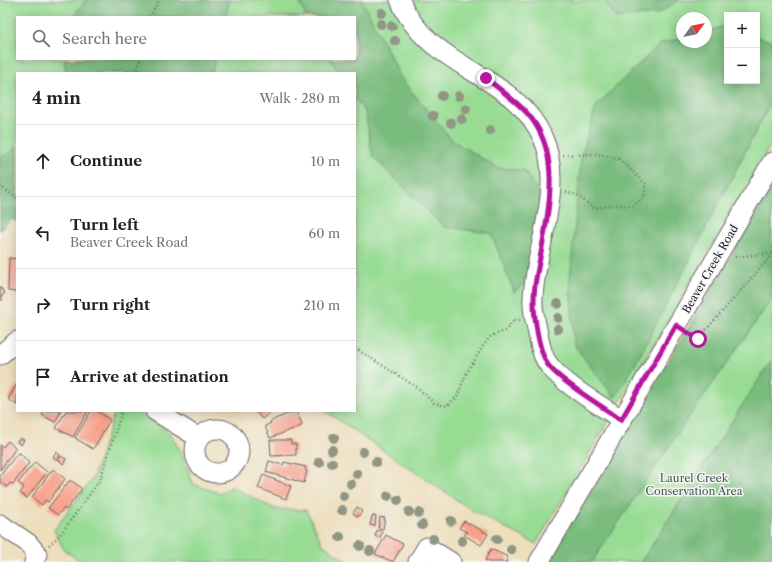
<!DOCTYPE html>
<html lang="en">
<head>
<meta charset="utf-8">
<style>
  :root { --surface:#fff; --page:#f2f2f2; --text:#222; --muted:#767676; --line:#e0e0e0 }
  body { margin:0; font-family:"Libre Caslon Text",serif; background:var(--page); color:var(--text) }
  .controls { position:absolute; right:12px; top:12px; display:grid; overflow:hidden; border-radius:0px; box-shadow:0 2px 10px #0003 }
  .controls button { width:36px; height:36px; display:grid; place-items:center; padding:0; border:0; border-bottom:1px solid var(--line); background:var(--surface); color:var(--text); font:20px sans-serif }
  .compass { position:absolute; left:676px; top:12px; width:36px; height:36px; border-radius:50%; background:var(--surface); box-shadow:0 2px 10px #0003; rotate:57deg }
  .stop { position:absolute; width:12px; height:12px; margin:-9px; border:3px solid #b5179e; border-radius:50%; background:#fff }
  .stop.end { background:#b5179e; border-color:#fff; box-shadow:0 1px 4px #0008 }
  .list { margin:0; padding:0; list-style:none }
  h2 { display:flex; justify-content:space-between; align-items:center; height:52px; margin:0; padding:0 16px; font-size:17px }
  h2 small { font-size:13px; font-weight:400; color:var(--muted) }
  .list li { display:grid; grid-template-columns:26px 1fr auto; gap:12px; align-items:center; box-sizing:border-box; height:72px; padding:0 16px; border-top:1px solid var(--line) }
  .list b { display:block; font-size:15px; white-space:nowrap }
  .list p { margin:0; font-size:13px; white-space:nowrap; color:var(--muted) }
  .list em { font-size:13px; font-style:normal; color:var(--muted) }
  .icon { flex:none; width:22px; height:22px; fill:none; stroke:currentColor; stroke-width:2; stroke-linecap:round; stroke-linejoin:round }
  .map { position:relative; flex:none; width:772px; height:562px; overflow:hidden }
  .search { position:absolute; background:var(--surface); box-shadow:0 2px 10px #0003; left:16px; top:16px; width:340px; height:44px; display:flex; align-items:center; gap:10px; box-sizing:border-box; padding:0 14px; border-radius:0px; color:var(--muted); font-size:15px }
  .panel { position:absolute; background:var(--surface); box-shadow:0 2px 10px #0003; left:16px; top:72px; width:340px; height:340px; border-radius:0px }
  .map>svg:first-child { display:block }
  .green { fill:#98dc94; stroke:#5d7f68; fill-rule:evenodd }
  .forest { fill:#7abc7e; stroke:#4e6f5c }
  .building { fill:#f7a08a }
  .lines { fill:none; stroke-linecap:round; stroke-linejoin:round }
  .minor-casing { stroke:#696468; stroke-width:21 }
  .path { stroke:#696468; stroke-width:2.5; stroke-dasharray:1 3; stroke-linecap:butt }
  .minor { stroke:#fff; stroke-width:19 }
  .tree { fill:#919584 }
  .route { stroke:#b5179e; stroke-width:5 }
  .labels { text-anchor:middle; stroke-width:3; stroke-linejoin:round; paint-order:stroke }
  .street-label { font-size:11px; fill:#22223b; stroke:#f6f6f2 }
  .park-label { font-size:11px; fill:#455a56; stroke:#f6f6f2 }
</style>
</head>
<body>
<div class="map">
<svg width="772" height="562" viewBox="0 0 772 562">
  <rect width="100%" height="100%" fill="#f6f6f2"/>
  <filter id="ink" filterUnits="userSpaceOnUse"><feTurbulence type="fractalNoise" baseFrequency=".025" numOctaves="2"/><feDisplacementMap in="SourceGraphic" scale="8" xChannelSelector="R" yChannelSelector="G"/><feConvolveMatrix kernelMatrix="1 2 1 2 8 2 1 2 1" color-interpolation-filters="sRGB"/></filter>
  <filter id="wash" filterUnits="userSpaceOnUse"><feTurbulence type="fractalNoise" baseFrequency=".012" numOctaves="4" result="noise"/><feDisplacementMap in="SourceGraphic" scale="16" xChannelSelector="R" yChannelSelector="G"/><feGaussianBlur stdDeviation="0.9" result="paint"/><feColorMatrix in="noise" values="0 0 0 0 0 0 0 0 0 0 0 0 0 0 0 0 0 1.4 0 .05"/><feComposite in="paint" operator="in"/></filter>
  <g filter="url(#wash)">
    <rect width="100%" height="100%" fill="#eddebc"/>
    <path class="green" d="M 0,0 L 772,0 L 772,143 L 536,544 L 472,510 L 325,411 L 355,411 L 355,73 L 17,73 L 17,222 L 0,211 ZM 727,15 L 757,15 L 757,81 L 727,81 ZM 17,17 L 355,17 L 355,59 L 17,59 ZM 682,18 L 706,18 L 706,42 L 682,42 Z
      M 772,185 L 772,562 L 561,562 L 740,254 L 734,250 Z
      M 115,411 L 135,411 L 170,433 L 183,455 L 193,484 L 219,493 L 232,487 L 275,509 L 306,510 L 323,545 L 348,562 L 82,562 L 64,550 L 54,530 L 93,478 Z"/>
    <path class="forest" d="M 86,0 L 230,0 L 225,17 L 73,17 Z
      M 298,0 L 362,0 L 402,80 L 453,141 L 498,168 L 524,170 L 543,200 L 527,281 L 514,292 L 491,233 L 444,227 L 373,157 L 365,112 L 355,98 L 355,73 L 339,73 L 330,59 L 355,59 L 355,17 L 306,17 Z
      M 604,0 L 679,0 L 657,14 L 616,18 Z
      M 721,27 L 727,29 L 727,81 L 757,81 L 757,37 L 772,41 L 772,100 L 637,361 L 615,398 L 574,345 L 570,280 L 581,157 L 596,106 L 660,44 L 682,38 L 682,42 L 706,42 L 706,32 Z
      M 64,59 L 215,59 L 212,73 L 66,73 Z
      M 17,147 L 17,222 L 12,219 L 0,230 L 0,156 L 7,155 Z
      M 772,188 L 772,299 L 686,421 L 592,562 L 548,562 Z
      M 772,359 L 772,562 L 641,562 Z"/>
    <g id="blocks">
      <path class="building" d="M 9,258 L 17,259 L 17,292 L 8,291 Z
        M 0,287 L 5,293 L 1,297 L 3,299 L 0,301 Z
        M 17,384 L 17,405 L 8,399 Z
        M 45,411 L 61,411 L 55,422 L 42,415 Z
        M 66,411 L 88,411 L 73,437 L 56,428 Z
        M 91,411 L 97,411 L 110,420 L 93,449 L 75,438 Z
        M 255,411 L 272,411 L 262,419 Z
        M 296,411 L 302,424 L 301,426 L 270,438 L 265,426 L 271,423 L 270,422 L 275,419 Z
        M 20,438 L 24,440 L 21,445 L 17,442 Z
        M 270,440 L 291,440 L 291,444 L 296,444 L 296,455 L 271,456 Z
        M 8,441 L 16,448 L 0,470 L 0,445 L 3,447 Z
        M 56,452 L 60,455 L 57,460 L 53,457 Z
        M 20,453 L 29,463 L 13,484 L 10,483 L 7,487 L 0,482 L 0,476 L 17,454 Z
        M 61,456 L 66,459 L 63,464 L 59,460 Z
        M 269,461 L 283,465 L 284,462 L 306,467 L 305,470 L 307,471 L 304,483 L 266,472 Z
        M 35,462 L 47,472 L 27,498 L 20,493 L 24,487 L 18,483 Z
        M 52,470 L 54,470 L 65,479 L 48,502 L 45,500 L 42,505 L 32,497 Z
        M 263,475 L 291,486 L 286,499 L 258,488 Z
        M 69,481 L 72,481 L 81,488 L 81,490 L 66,510 L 64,508 L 58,515 L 48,508 Z
        M 357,507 L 362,511 L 358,517 L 353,513 Z
        M 372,516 L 376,516 L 375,526 L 370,525 Z
        M 380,517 L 385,518 L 383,529 L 378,528 Z
        M 464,521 L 488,534 L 481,545 L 464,535 L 467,532 L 459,528 Z
        M 377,530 L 382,532 L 380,538 L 375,536 Z
        M 386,535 L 403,544 L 393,562 L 375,554 Z
        M 491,549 L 508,557 L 506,561 L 508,562 L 489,562 L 485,560 Z"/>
    </g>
  </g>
  <g filter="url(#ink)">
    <use href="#blocks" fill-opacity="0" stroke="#696468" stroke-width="1"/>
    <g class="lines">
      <defs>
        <path id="minor" d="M 400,0 C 427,69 514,72 543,138 C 565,187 535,247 533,298 C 532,310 536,323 538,334 C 540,344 542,357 549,365 C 564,385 600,405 621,419
          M 0,355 L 17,341
          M 155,411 L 199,438
          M195 451a22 22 0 1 1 44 0a22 22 0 1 1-44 0Z
          M 0,524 L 28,543 L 37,554 L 34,562
          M 418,562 L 427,547 L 451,562
          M 539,562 L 772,162"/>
      </defs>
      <use href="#minor" class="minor-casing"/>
      <path class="path" d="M 150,17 L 159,0
        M 137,73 L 140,59
        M 563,155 L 598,154 L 619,159 L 646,184 L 644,197 L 633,206 L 617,205 L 594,208 L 577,195 L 566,192
        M 0,186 L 17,198
        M 735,257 L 772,253
        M 688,333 L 698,339 L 772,255
        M 355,348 L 418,388 L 434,403 L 447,406 L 457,397 L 466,374 L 483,346 L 491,336 L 505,331 L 514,320 L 520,320
        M 49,545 L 60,535 L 100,480 L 122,411"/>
      <use href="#minor" class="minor"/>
    </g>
    <g class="tree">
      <circle cx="382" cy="13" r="5"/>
      <circle cx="381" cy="24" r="5"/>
      <circle cx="392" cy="26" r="5"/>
      <circle cx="395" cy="41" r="5"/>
      <circle cx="442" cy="96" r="5"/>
      <circle cx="459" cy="96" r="5"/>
      <circle cx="466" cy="109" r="5"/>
      <circle cx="433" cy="116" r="5"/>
      <circle cx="462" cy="119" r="5"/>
      <circle cx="451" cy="123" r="5"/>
      <circle cx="490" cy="130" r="5"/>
      <circle cx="558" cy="304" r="5"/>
      <circle cx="558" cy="318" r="5"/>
      <circle cx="558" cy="329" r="5"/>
      <circle cx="334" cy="438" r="5"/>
      <circle cx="332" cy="450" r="5"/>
      <circle cx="363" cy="452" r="5"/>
      <circle cx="319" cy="462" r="5"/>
      <circle cx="376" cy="462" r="5"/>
      <circle cx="332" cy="463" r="5"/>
      <circle cx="357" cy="474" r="5"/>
      <circle cx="351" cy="484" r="5"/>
      <circle cx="343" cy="496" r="5"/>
      <circle cx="388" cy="496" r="5"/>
      <circle cx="398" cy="500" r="5"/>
      <circle cx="342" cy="510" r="5"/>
      <circle cx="409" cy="512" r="5"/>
      <circle cx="419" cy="513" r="5"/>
      <circle cx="451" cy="521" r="5"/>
      <circle cx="422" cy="525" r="5"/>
      <circle cx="340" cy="537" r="5"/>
      <circle cx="433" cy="539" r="5"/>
      <circle cx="497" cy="539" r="5"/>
      <circle cx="462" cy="541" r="5"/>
      <circle cx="360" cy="546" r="5"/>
      <circle cx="511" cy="550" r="5"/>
      <circle cx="370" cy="551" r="5"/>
    </g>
  </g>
  <g class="lines" filter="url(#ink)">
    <path class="route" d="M 486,78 C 500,90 515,100 527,113 C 562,152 549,207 541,253 C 536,278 532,292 535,318 C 537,333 540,353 548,365 C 561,382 602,406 621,420 L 676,325 L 698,339"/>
  </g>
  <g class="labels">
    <g class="street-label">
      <text transform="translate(710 269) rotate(-60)" y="4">Beaver Creek Road</text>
    </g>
    <g class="park-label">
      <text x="694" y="482">Laurel Creek<tspan x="694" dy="13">Conservation Area</tspan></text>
    </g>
  </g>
</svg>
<div class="controls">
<button>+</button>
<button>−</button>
</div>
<svg class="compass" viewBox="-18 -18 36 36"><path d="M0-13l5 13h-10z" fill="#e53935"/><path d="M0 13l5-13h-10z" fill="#767676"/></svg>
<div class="stop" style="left:698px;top:339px"></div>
<div class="stop end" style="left:486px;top:78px"></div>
<div class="search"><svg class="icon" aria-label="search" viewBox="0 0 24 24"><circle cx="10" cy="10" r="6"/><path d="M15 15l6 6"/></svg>Search here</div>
<section class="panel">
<h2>4 min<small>Walk · 280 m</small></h2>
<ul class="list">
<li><svg class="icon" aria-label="ahead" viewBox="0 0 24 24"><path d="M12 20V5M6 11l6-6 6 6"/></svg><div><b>Continue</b></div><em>10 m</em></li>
<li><svg class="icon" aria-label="left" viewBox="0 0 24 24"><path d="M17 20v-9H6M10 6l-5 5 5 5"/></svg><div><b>Turn left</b><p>Beaver Creek Road</p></div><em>60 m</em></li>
<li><svg class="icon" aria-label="right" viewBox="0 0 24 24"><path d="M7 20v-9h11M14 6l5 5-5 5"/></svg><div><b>Turn right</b></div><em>210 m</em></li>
<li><svg class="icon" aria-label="arrive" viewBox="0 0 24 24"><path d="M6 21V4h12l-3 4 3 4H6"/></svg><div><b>Arrive at destination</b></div></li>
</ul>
</section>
</div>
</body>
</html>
